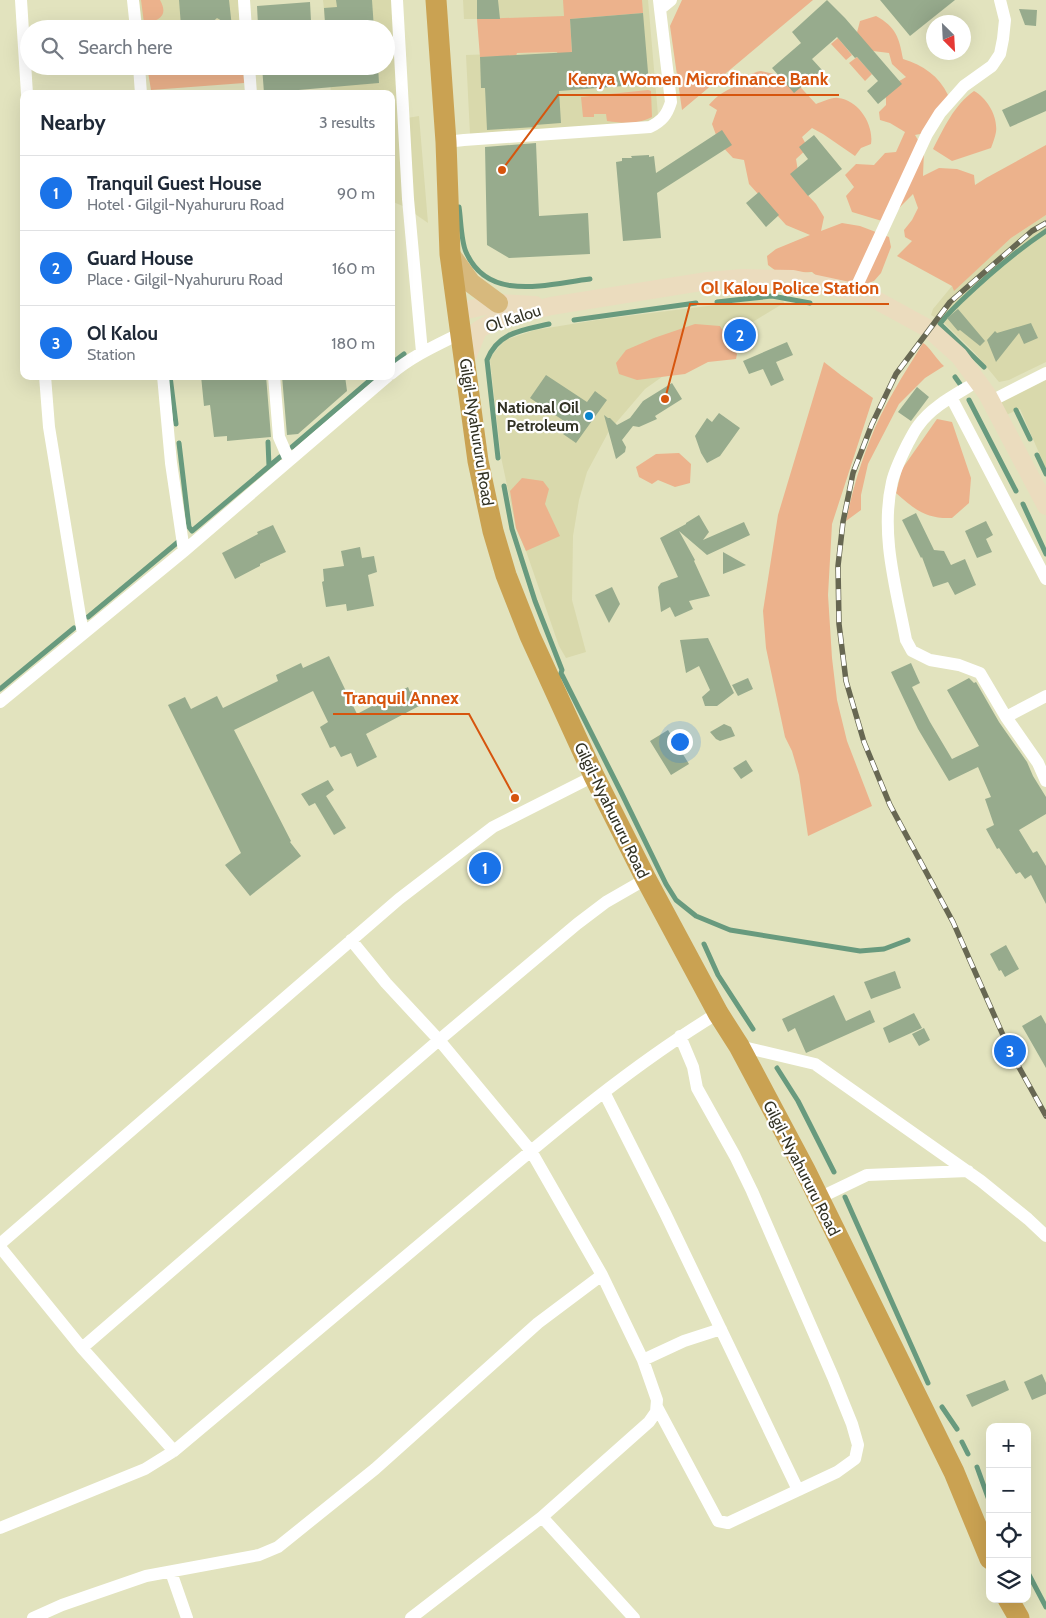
<!DOCTYPE html>
<html lang="en">
<head>
<meta charset="utf-8">
<style>
  :root { --surface:#fff; --page:#f2f2f3; --text:#1f2937; --muted:#747a83; --line:#e0e1e3; --accent:#1a73e8 }
  body { margin:0; font-family:Cabin,sans-serif; background:var(--page); color:var(--text) }
  .controls { position:absolute; right:15px; bottom:15px; display:grid; overflow:hidden; border-radius:10px; box-shadow:0 5px 20px #0002 }
  .controls button { width:45px; height:45px; display:grid; place-items:center; padding:0; border:0; border-bottom:1px solid var(--line); background:var(--surface); color:var(--text); font:25px sans-serif }
  .compass { position:absolute; left:926px; top:15px; width:45px; height:45px; border-radius:50%; background:var(--surface); box-shadow:0 5px 20px #0002; rotate:156deg }
  .you { position:absolute; left:679px; top:741px; width:18px; height:18px; margin:-12px; border:4px solid #fff; border-radius:50%; background:#1a73e8; box-shadow:0 0 0 8px #1a73e833 }
  .badge { display:grid; place-items:center; width:32px; height:32px; border-radius:50%; background:var(--accent); color:#fff; font-size:16px; font-weight:700 }
  .pin { position:absolute; translate:-50% -50%; border:2px solid #fff; box-shadow:0 1px 5px #0006 }
  .list { margin:0; padding:0; list-style:none }
  h2 { display:flex; justify-content:space-between; align-items:center; height:65px; margin:0; padding:0 20px; font-size:21px }
  h2 small { font-size:16px; font-weight:400; color:var(--muted) }
  .list li { display:grid; grid-template-columns:32px 1fr auto; gap:15px; align-items:center; box-sizing:border-box; height:75px; padding:0 20px; border-top:1px solid var(--line) }
  .list b { display:block; font-size:19px; white-space:nowrap }
  .list p { margin:0; font-size:16px; white-space:nowrap; color:var(--muted) }
  .list em { font-size:16px; font-style:normal; color:var(--muted) }
  .icon { flex:none; width:28px; height:28px; fill:none; stroke:currentColor; stroke-width:2; stroke-linecap:round; stroke-linejoin:round }
  .map { position:relative; flex:none; width:1046px; height:1618px; overflow:hidden }
  .search { position:absolute; background:var(--surface); box-shadow:0 5px 20px #0002; left:20px; top:20px; width:375px; height:55px; display:flex; align-items:center; gap:12px; box-sizing:border-box; padding:0 18px; border-radius:28px; color:var(--muted); font-size:19px }
  .panel { position:absolute; background:var(--surface); box-shadow:0 5px 20px #0002; left:20px; top:90px; width:375px; height:290px; border-radius:10px }
  .map>svg:first-child { display:block }
  .built { fill:#d9d9ac }
  .green { fill:#ecb28c }
  .lines { fill:none; stroke-linecap:round; stroke-linejoin:round }
  .stream { stroke:#689a7e; stroke-width:5 }
  .building { fill:#97ab8d }
  .minor { stroke:#fff; stroke-width:12 }
  .secondary { stroke:#ebdcbe; stroke-width:18 }
  .primary { stroke:#d7b97d; stroke-width:20 }
  .trunk { stroke:#caa252; stroke-width:21 }
  .rail-casing { stroke:#676752; stroke-width:5.5 }
  .rail { stroke:#fff; stroke-width:4; stroke-dasharray:11; stroke-linecap:butt }
  .poi-dot { fill:#0b84cc; stroke:#fff; stroke-width:2 }
  .labels { text-anchor:middle; stroke-width:4.5; stroke-linejoin:round; paint-order:stroke }
  .street-label { font-size:16px; fill:#323224; stroke:#fff }
  .poi-label { font-size:16px; font-weight:bold; fill:#323224; stroke:#fff; text-anchor:end }
  .leader { fill:none; stroke:#d6550e; stroke-width:2 }
  .callout-dot { fill:#d6550e; stroke:#fff; stroke-width:2 }
  .callout-label { font-size:18px; text-anchor:middle; font-weight:bold; fill:#d6550e; stroke:#fff; stroke-width:4.5; stroke-linejoin:round; paint-order:stroke }
</style>
</head>
<body>
<div class="map">
<svg width="1046" height="1618" viewBox="0 0 1046 1618">
  <rect width="100%" height="100%" fill="#e2e3be"/>
  <path class="built" d="M 139,0 L 238,0 L 240,29 L 143,29 Z
    M 323,0 L 392,0 L 401,119 L 419,116 L 428,223 L 405,207 L 391,201 L 391,94 L 331,94 L 329,66 L 386,66 L 386,29 L 326,29 Z
    M 463,0 L 648,0 L 658,115 L 656,117 L 644,123 L 470,134 L 466,55 L 558,52 L 558,55 L 572,54 L 500,19 L 464,19 Z
    M 1046,215 L 1046,362 L 1009,380 L 999,382 L 975,353 L 943,322 L 931,315 L 933,309 L 952,286 L 954,290 L 1011,238 Z
    M 765,299 L 783,300 L 784,303 L 751,323 L 711,342 L 645,389 L 609,431 L 587,472 L 579,500 L 573,536 L 572,600 L 586,652 L 566,658 L 559,646 L 526,551 L 516,528 L 501,457 L 490,360 L 492,355 L 505,340 L 535,330 L 603,319 Z
    M 1046,380 L 1046,469 L 1020,409 L 1006,415 L 1000,403 Z"/>
  <path class="green" d="M 141,0 L 160,0 C 169,16 159,21 144,23 Z
    M 563,0 L 642,0 L 643,13 L 570,19 L 572,54 L 558,55 L 557,52 L 517,53 L 516,56 L 480,57 L 477,19 L 564,16 Z
    M 682,0 L 813,0 L 682,110 L 670,26 Z
    M 876,16 C 896,27 899,37 903,59 C 923,65 939,76 948,95 L 935,131 L 915,135 L 924,150 L 923,176 L 939,168 L 957,169 L 974,175 L 975,185 L 986,178 L 1046,145 L 1046,215 L 1011,238 L 954,291 L 952,286 L 897,256 L 912,241 L 905,237 L 904,230 L 912,220 L 918,208 L 913,194 L 899,208 L 882,221 L 852,212 L 846,196 L 854,187 L 845,175 L 856,164 L 874,165 L 885,153 L 896,152 L 905,132 L 890,123 L 880,120 L 879,112 L 886,105 L 886,89 L 906,77 L 892,64 L 889,53 L 865,50 L 855,40 L 860,21 Z
    M 838,38 L 852,55 L 846,60 L 831,44 Z
    M 857,57 L 872,74 L 865,81 L 849,63 Z
    M 147,66 L 243,66 L 244,83 L 151,90 Z
    M 761,71 L 792,78 L 816,104 C 822,102 832,97 838,98 C 859,100 874,125 871,144 L 861,148 L 855,156 L 823,134 L 812,128 L 802,137 L 808,148 L 796,159 L 799,177 L 804,191 L 816,204 L 824,217 L 821,231 L 842,223 L 860,226 L 889,237 L 891,247 L 881,273 L 874,281 L 865,284 L 822,281 L 812,272 L 780,274 L 768,265 L 767,256 L 776,249 L 810,235 L 786,225 L 749,184 L 744,160 L 733,158 L 719,143 L 712,124 L 717,110 L 709,105 C 721,91 726,92 740,83 C 749,77 749,73 761,71 Z
    M 648,90 L 651,91 L 652,117 C 636,125 624,123 607,121 L 606,114 L 594,114 L 594,117 L 583,117 L 581,97 Z
    M 974,91 C 987,98 998,116 996,132 C 995,137 993,143 991,148 L 952,161 L 933,149 C 944,128 954,105 974,91 Z
    M 695,324 L 720,326 L 737,354 L 736,359 L 708,362 L 685,374 L 637,380 L 619,374 L 616,363 L 626,350 L 654,338 Z
    M 923,343 C 929,346 937,360 944,366 L 925,378 L 899,404 L 868,464 L 861,495 L 861,510 L 846,521 C 852,493 859,467 870,440 C 883,406 904,374 923,343 Z
    M 824,362 L 842,376 L 873,398 L 832,524 L 828,595 L 832,658 L 837,700 L 847,741 L 872,806 L 808,836 L 799,775 L 792,751 L 785,737 L 766,648 L 763,611 L 778,515 Z
    M 937,419 L 952,422 L 971,478 L 969,503 L 952,518 C 926,519 915,510 896,493 L 902,469 Z
    M 679,453 L 691,464 L 690,483 L 675,487 L 658,480 L 652,484 L 639,477 L 636,467 L 656,454 Z
    M 522,478 L 543,481 L 549,489 L 545,504 L 560,536 L 526,551 L 516,528 L 510,491 Z"/>
  <g class="lines">
    <path class="stream" d="M 459,207 C 461,220 461,241 466,252 C 488,303 547,284 590,279
      M 717,302 L 772,296 L 810,303
      M 574,320 L 696,303
      M 391,364 L 404,354
      M 984,367 L 940,324 C 946,315 954,308 961,301 C 987,276 1016,251 1046,231
      M 170,376 L 176,424
      M 955,377 L 960,384
      M 969,400 L 1016,491
      M 1016,410 L 1030,439
      M 268,442 L 269,466
      M 179,443 L 189,527 L 192,531 L 280,457
      M 292,447 L 375,376
      M 1037,455 L 1046,474
      M 498,458 L 487,360 C 498,332 523,330 549,324
      M 504,486 L 512,529 L 535,601 L 562,670 L 560,676
      M 1023,504 L 1046,554
      M 88,617 L 178,542
      M 562,675 L 621,792 L 666,884 L 676,900 L 696,916 L 730,930 L 860,951 L 884,949 L 908,940
      M 0,689 L 74,628
      M 704,944 L 718,975 L 753,1029
      M 777,1068 L 798,1101 L 834,1172
      M 845,1197 L 928,1383
      M 942,1407 L 957,1429
      M 962,1442 L 968,1454
      M 977,1467 L 990,1503
      M 1027,1571 L 1046,1607"/>
  </g>
  <path class="building" d="M 179,0 L 229,0 L 232,27 L 217,18 L 207,27 L 201,23 L 181,26 Z
    M 336,0 L 372,0 L 374,29 L 347,29 L 347,21 L 325,23 L 324,8 L 337,7 Z
    M 477,0 L 498,0 L 500,19 L 477,19 Z
    M 827,0 L 845,18 L 902,84 L 878,104 L 867,91 L 878,81 L 857,57 L 855,58 L 837,37 L 812,59 L 822,70 L 794,93 L 772,68 L 801,43 L 792,32 Z
    M 880,0 L 955,0 L 910,36 Z
    M 310,2 L 311,21 L 258,25 L 257,6 Z
    M 1019,9 L 1037,10 L 1036,26 L 1025,25 Z
    M 643,13 L 649,84 L 559,91 L 561,123 L 535,125 L 535,127 L 487,130 L 485,88 L 481,88 L 480,57 L 572,52 L 570,19 Z
    M 262,66 L 378,66 L 379,83 L 264,93 Z
    M 1046,90 L 1046,111 L 1010,127 L 1002,110 Z
    M 722,130 L 732,145 L 657,193 L 661,238 L 623,241 L 616,162 L 622,161 L 622,158 L 632,158 L 631,156 L 649,155 L 649,157 L 654,156 L 656,173 Z
    M 814,135 L 842,169 L 808,196 L 790,174 L 808,159 L 799,147 Z
    M 536,143 L 539,216 L 588,213 L 590,254 L 509,258 L 487,245 L 485,147 Z
    M 759,192 L 779,215 L 766,227 L 746,203 Z
    M 958,309 L 985,341 L 980,346 L 960,330 L 958,331 L 947,318 Z
    M 1031,323 L 1038,338 L 1024,344 L 1019,333 L 996,362 L 987,340 L 995,331 L 997,333 Z
    M 787,342 L 793,355 L 776,362 L 784,380 L 771,386 L 763,369 L 749,374 L 743,361 Z
    M 546,375 L 587,402 L 595,391 L 607,400 L 576,443 L 563,434 L 570,425 L 530,398 Z
    M 201,376 L 266,376 L 271,437 L 227,441 L 227,436 L 214,437 L 210,405 L 204,406 Z
    M 282,376 L 293,376 L 293,380 L 322,376 L 345,376 L 347,391 L 298,434 L 287,435 Z
    M 672,383 L 682,399 L 655,416 L 657,419 L 639,427 L 633,426 L 622,440 L 626,447 L 625,452 L 616,459 L 604,415 L 608,418 L 610,418 L 617,425 L 630,418 L 643,401 Z
    M 917,387 L 929,397 L 911,421 L 898,412 Z
    M 719,413 L 740,428 L 720,456 L 707,463 L 701,453 L 695,436 L 707,418 L 712,422 Z
    M 916,513 L 934,550 L 944,551 L 951,565 L 965,559 L 976,585 L 955,595 L 948,582 L 933,587 L 922,557 L 921,558 L 902,520 Z
    M 699,515 L 709,532 L 703,540 L 744,522 L 750,535 L 707,555 L 679,531 L 695,560 L 694,561 L 710,596 L 689,601 L 693,609 L 675,617 L 670,607 L 661,612 L 658,587 L 661,583 L 678,577 L 660,538 L 686,524 L 686,523 Z
    M 986,521 L 993,535 L 986,539 L 992,552 L 977,558 L 965,531 Z
    M 273,525 L 286,552 L 260,564 L 260,566 L 235,579 L 222,553 L 258,534 L 257,532 Z
    M 360,547 L 362,558 L 374,556 L 377,572 L 368,575 L 374,606 L 347,611 L 346,604 L 326,607 L 322,582 L 324,581 L 323,569 L 344,566 L 341,551 Z
    M 723,552 L 746,565 L 723,574 Z
    M 612,587 L 620,604 L 609,623 L 595,595 Z
    M 708,638 L 734,693 L 717,706 L 705,706 L 702,697 L 710,690 L 699,666 L 686,673 L 680,640 Z
    M 329,656 L 357,714 L 408,687 L 410,692 L 412,691 L 419,706 L 366,734 L 377,757 L 357,767 L 351,753 L 341,757 L 335,746 L 330,748 L 320,727 L 328,722 L 313,691 L 234,730 L 291,841 L 290,842 L 301,856 L 250,896 L 225,865 L 241,853 L 168,705 L 185,697 L 191,709 L 217,696 L 223,708 L 278,681 L 276,675 L 301,663 L 303,668 Z
    M 911,663 L 920,683 L 912,687 L 930,722 L 952,759 L 979,746 L 947,690 L 969,678 L 974,683 L 976,682 L 999,722 L 1027,762 L 1033,776 L 1046,797 L 1046,814 L 1019,830 L 1033,853 L 1037,851 L 1046,866 L 1046,904 L 1031,875 L 1025,879 L 1020,872 L 1016,874 L 999,848 L 997,849 L 986,829 L 994,825 L 985,799 L 991,797 L 978,767 L 949,781 L 918,729 L 891,672 Z
    M 748,678 L 753,689 L 738,696 L 732,685 Z
    M 724,724 L 731,727 L 735,736 L 720,741 L 716,739 L 710,732 Z
    M 668,730 L 689,764 L 671,775 L 650,741 Z
    M 746,760 L 753,771 L 741,779 L 733,768 Z
    M 328,780 L 334,790 L 326,796 L 346,828 L 334,835 L 315,803 L 309,806 L 301,794 Z
    M 1006,945 L 1019,969 L 1005,977 L 1001,970 L 999,971 L 990,954 Z
    M 895,971 L 901,988 L 871,999 L 864,982 Z
    M 834,995 L 846,1021 L 870,1010 L 875,1022 L 806,1053 L 795,1028 L 788,1032 L 782,1019 Z
    M 914,1013 L 922,1028 L 889,1043 L 883,1028 Z
    M 1041,1015 L 1046,1024 L 1046,1068 L 1022,1026 Z
    M 924,1028 L 930,1040 L 919,1046 L 912,1034 Z
    M 1042,1374 L 1046,1383 L 1046,1394 L 1032,1400 L 1024,1382 Z
    M 1005,1380 L 1009,1390 L 972,1407 L 966,1395 Z"/>
  <g class="lines">
    <path class="minor" d="M 21,0 L 27,94
      M 133,0 L 136,29
      M 244,0 L 246,29
      M 397,0 L 408,199 L 422,352
      M 659,0 L 660,9 L 671,0
      M 139,66 L 141,94
      M 249,66 L 251,94
      M 446,142 L 464,140 L 650,127 C 662,121 667,115 671,102 L 660,9
      M 854,292 L 927,134 L 940,113 L 964,86 L 992,66 L 1000,54 L 1003,39 L 1005,20 L 1000,0
      M 391,374 C 412,356 437,345 461,333
      M 45,376 L 49,427 L 83,634
      M 163,376 L 171,463 L 184,551
      M 274,376 L 279,437 L 289,460
      M 978,381 C 957,394 932,406 918,426 C 914,431 911,438 908,443 C 902,455 895,469 892,482 C 880,534 896,588 906,640 L 912,651 L 930,660 L 959,665 L 980,673 L 1006,717 L 1038,763 L 1046,781
      M 951,397 L 1046,579
      M 991,401 L 1046,373
      M 0,702 L 184,551 L 388,376
      M 1006,717 L 1046,696
      M 351,940 L 386,983 L 439,1040 L 531,1151 L 602,1275 L 643,1360 L 657,1400 L 656,1412 L 649,1422 L 542,1517 L 411,1618
      M 739,1046 L 815,1064 L 981,1181 L 1028,1219 L 1046,1236
      M 604,1092 L 665,1213 L 798,1490
      M 819,1198 L 867,1175 L 968,1171
      M 0,1244 L 399,899 L 493,827 L 594,776
      M 0,1247 L 82,1348 L 174,1451
      M 82,1348 L 439,1040 L 577,924 L 606,902 L 646,879
      M 643,1360 L 684,1341 L 721,1329
      M 657,1407 L 718,1521 L 728,1523 L 837,1472 L 855,1459 L 858,1445 L 852,1424 L 833,1377 L 752,1191 L 735,1156 L 697,1088 L 693,1067 L 680,1036
      M 542,1517 L 634,1618
      M 0,1528 L 145,1469 L 174,1451 C 270,1370 367,1289 463,1208 C 545,1139 627,1068 718,1013
      M 171,1572 L 187,1618
      M 33,1618 L 62,1605 L 146,1576 L 259,1555 L 278,1547 L 375,1469 L 538,1323 L 602,1275"/>
    <path class="secondary" d="M 458,312 L 498,303 L 535,305
      M 465,362 L 478,330 L 496,320 L 551,306 L 707,281 L 743,278 L 793,279 L 854,292 L 876,300 L 929,329 L 959,356 L 987,394 L 1046,506"/>
    <path class="primary" d="M 450,254 L 471,283 L 498,303"/>
    <path class="trunk" d="M 436,0 L 446,142 L 450,254 L 478,461 L 493,531 L 506,575 L 530,636 L 594,776 L 646,879 L 718,1013 L 739,1046 L 805,1170 L 954,1472 L 990,1559
      M 1008,1599 L 1019,1618"/>
    <defs>
      <path id="rail" d="M 1046,223 L 1032,231 L 950,302 L 896,374 L 872,424 L 853,473 L 843,522 L 838,566 L 839,624 L 846,681 L 864,742 L 890,805 L 953,922 L 1010,1051 L 1046,1116"/>
    </defs>
    <use href="#rail" class="rail-casing"/>
    <use href="#rail" class="rail"/>
  </g>
  <circle class="poi-dot" cx="589" cy="416" r="5"/>
  <g class="labels">
    <g class="street-label">
      <text transform="translate(513 318) rotate(-18)" y="6">Ol Kalou</text>
      <text transform="translate(477 432) rotate(81)" y="6">Gilgil-Nyahururu Road</text>
      <text transform="translate(612 810) rotate(64)" y="6">Gilgil-Nyahururu Road</text>
      <text transform="translate(802 1168) rotate(63)" y="6">Gilgil-Nyahururu Road</text>
    </g>
    <g class="poi-label">
      <text x="579" y="413">National Oil<tspan x="579" dy="18">Petroleum</tspan></text>
    </g>
  </g>
  <path class="leader" d="M502 170L558 95H839M665 399L690 304H889M515 798L469 714H333"/>
  <g class="callout-dot">
    <circle cx="502" cy="170" r="5"/>
    <circle cx="665" cy="399" r="5"/>
    <circle cx="515" cy="798" r="5"/>
  </g>
  <g class="callout-label">
    <text x="698" y="85">Kenya Women Microfinance Bank</text>
    <text x="790" y="294">Ol Kalou Police Station</text>
    <text x="401" y="704">Tranquil Annex</text>
  </g>
</svg>
<div class="controls">
<button>+</button>
<button>−</button>
<button><svg class="icon" aria-label="locate" viewBox="0 0 24 24"><circle cx="12" cy="12" r="6"/><path d="M12 2v4M12 18v4M2 12h4M18 12h4"/></svg></button>
<button><svg class="icon" aria-label="layers" viewBox="0 0 24 24"><path d="M12 4l9 5-9 5-9-5zM3 14l9 5 9-5"/></svg></button>
</div>
<svg class="compass" viewBox="-18 -18 36 36"><path d="M0-13l5 13h-10z" fill="#e53935"/><path d="M0 13l5-13h-10z" fill="#747a83"/></svg>
<div class="you"></div>
<div class="pin badge" style="left:485px;top:868px">1</div>
<div class="pin badge" style="left:740px;top:335px">2</div>
<div class="pin badge" style="left:1010px;top:1051px">3</div>
<div class="search"><svg class="icon" aria-label="search" viewBox="0 0 24 24"><circle cx="10" cy="10" r="6"/><path d="M15 15l6 6"/></svg>Search here</div>
<section class="panel">
<h2>Nearby<small>3 results</small></h2>
<ul class="list">
<li><span class="badge">1</span><div><b>Tranquil Guest House</b><p>Hotel · Gilgil-Nyahururu Road</p></div><em>90 m</em></li>
<li><span class="badge">2</span><div><b>Guard House</b><p>Place · Gilgil-Nyahururu Road</p></div><em>160 m</em></li>
<li><span class="badge">3</span><div><b>Ol Kalou</b><p>Station</p></div><em>180 m</em></li>
</ul>
</section>
</div>
</body>
</html>
